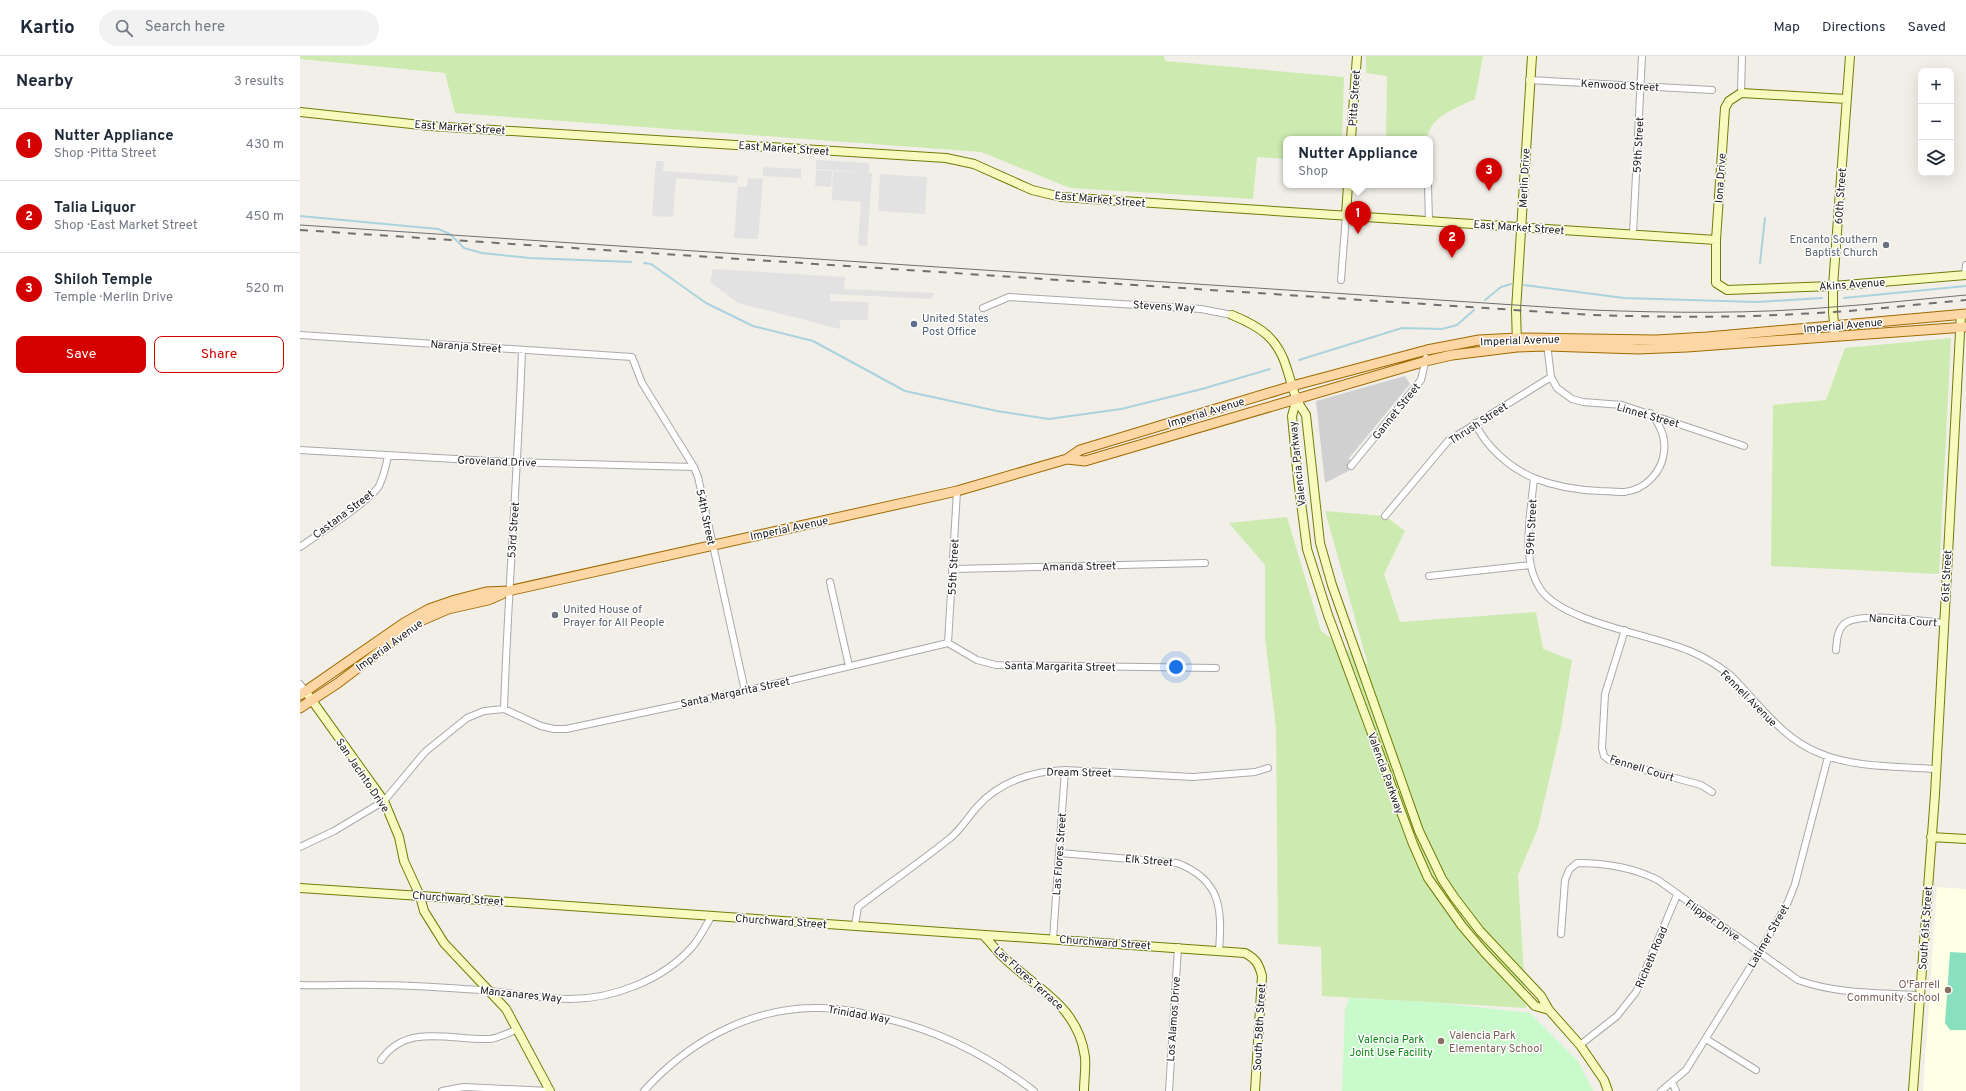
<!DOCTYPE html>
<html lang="en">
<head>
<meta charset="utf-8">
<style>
  :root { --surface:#fff; --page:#f2f2f3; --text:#1f2937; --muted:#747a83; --line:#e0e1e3; --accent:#d40000 }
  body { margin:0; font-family:Overpass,sans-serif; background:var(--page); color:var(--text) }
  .controls { position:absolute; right:12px; top:12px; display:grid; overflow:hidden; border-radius:8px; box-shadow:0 4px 16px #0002 }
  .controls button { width:36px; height:36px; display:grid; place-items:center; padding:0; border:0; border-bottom:1px solid var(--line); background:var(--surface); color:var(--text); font:20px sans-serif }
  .you { position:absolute; left:876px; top:611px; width:14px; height:14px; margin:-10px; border:3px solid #fff; border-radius:50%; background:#1a73e8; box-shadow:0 0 0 6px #1a73e833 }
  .badge { display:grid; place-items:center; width:26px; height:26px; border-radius:50%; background:var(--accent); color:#fff; font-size:13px; font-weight:700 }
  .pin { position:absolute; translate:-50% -33px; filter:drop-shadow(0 1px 2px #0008) }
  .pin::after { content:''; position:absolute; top:21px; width:14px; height:12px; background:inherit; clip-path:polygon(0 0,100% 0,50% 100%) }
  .popup { position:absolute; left:983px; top:80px; width:150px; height:52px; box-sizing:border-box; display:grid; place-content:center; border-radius:8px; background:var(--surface); filter:drop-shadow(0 1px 3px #0005); font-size:13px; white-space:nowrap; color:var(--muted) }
  .popup b { font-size:15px; color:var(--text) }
  .popup::after { content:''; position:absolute; left:50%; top:100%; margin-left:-8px; border:8px solid transparent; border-top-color:var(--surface) }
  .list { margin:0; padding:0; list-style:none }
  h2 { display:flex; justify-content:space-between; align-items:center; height:52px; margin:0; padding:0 16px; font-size:17px }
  h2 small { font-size:13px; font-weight:400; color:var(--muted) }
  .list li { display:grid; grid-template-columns:26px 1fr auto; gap:12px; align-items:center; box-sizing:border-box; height:72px; padding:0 16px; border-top:1px solid var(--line) }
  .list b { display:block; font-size:15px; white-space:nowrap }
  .list p { margin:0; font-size:13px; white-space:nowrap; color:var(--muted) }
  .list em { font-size:13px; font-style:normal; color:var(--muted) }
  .actions { display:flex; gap:8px; padding:12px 16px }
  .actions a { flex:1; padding:9px 0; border:1px solid var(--accent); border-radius:8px; text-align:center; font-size:14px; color:var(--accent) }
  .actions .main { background:var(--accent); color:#fff }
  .icon { flex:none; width:22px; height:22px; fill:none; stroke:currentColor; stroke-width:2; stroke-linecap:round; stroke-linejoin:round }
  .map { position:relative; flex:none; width:1666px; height:1035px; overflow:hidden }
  header { display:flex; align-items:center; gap:24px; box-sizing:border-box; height:56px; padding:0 20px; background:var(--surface); border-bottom:1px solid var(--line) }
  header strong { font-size:19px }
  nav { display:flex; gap:22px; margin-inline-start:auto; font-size:14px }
  .search { width:280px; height:36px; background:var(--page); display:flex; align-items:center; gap:10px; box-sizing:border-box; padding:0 14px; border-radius:22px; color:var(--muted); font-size:15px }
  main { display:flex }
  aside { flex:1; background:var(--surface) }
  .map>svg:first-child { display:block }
  .education { fill:#ffffe5 }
  .religious { fill:#d0d0d0 }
  .grass { fill:#cdebb0 }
  .park { fill:#c8facc }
  .pitch { fill:#88e0be }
  .parking { fill:#e2e2e2 }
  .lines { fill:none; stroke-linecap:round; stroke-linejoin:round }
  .stream { stroke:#aad3df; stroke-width:2 }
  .street-casing { stroke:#a9a9a9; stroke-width:8 }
  .secondary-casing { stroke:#707d05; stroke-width:10 }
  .primary-casing { stroke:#a06b00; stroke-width:11 }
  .street { stroke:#fff; stroke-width:6 }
  .secondary { stroke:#f7fabf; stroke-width:8 }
  .primary { stroke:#fcd6a4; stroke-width:9 }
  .tram { stroke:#707070; stroke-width:1 }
  .rail { stroke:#707070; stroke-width:2; stroke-dasharray:8 8; stroke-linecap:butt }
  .worship-dot { fill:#6b7280; stroke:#fff; stroke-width:1.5 }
  .service-dot { fill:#5c6f8a; stroke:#fff; stroke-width:1.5 }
  .education-dot { fill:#8d6e63; stroke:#fff; stroke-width:1.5 }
  .labels { text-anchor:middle; stroke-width:3; stroke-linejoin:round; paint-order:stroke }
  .street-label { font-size:11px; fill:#222; stroke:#fff }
  .worship-label { font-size:11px; fill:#5b616d; stroke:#fff; text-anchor:end }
  .service-label { font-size:11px; fill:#4e5e75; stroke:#fff; text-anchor:start }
  .education-label { font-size:11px; fill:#785e54; stroke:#fff; text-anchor:end }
  .park-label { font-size:11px; fill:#0c8416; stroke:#fff }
</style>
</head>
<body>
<header>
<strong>Kartio</strong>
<div class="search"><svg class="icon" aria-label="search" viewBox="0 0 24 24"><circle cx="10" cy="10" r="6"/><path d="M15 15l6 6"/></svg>Search here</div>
<nav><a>Map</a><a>Directions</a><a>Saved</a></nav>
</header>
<main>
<aside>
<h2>Nearby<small>3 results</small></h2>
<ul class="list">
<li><span class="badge">1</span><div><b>Nutter Appliance</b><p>Shop · Pitta Street</p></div><em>430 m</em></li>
<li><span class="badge">2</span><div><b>Talia Liquor</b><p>Shop · East Market Street</p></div><em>450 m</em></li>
<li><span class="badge">3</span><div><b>Shiloh Temple</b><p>Temple · Merlin Drive</p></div><em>520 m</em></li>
</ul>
<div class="actions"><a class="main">Save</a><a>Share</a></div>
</aside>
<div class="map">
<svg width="1666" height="1035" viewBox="0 0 1666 1035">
  <rect width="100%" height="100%" fill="#f2efe9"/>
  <path class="education" d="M 1637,831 L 1666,833 L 1666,1035 L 1623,1035 Z"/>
  <path class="religious" d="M 1105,320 L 1110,328 L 1049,402 L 1054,412 L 1025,427 L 1016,345 Z"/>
  <path class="grass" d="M 0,0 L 864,0 L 865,5 L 1044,21 L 1042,83 L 986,83 L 986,103 L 957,101 L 953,143 L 770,132 L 681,96 L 155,57 L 145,17 L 0,3 Z
    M 1066,0 L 1183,0 L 1175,43 C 1157,52 1130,60 1127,83 L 1086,83 L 1087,20 L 1066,17 Z
    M 1651,282 L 1639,518 L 1471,510 L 1473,349 L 1526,344 L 1545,292 Z
    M 1025,455 L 1085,460 L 1105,475 L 1084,518 L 1100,566 L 1236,556 L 1243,593 L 1272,604 L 1261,672 L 1238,772 L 1218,819 L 1226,952 L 1022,940 L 1021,891 L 978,888 L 976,672 L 965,582 L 965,509 L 929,467 L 987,461 L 1021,575 L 1068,609 Z"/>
  <path class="park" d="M 1049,942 L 1130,946 L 1230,957 L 1278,1005 L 1293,1035 L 1042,1035 L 1045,954 Z"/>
  <path class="pitch" d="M 1650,896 L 1666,897 L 1666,974 L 1650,974 L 1645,967 Z"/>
  <path class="parking" d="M 516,104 L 567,107 L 569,109 L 569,117 L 572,117 L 567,190 L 558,189 L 561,146 L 532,144 L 533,115 L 566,116 L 516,113 Z
    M 356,105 L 364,105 L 363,115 L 438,120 L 437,127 L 376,122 L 373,161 L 352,160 Z
    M 463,111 L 501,113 L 501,122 L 463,120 Z
    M 516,114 L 532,115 L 531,131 L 515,130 Z
    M 580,118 L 627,121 L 625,158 L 578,155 Z
    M 448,122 L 463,123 L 458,183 L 434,182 L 438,131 L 447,131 Z
    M 413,213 L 545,221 L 544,233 L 634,237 L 632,243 L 530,238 L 530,245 L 569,246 L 568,264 L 540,264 L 540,273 L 438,247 L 410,226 Z"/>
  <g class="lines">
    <path class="stream" d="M 0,160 L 138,173 L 150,178 L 164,192 L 182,197 L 230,202 L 331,206
      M 344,207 L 351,208 L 406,247 L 453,270 L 513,285 L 605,335 L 697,355 L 749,363 L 821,353 L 902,333 L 970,313
      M 1460,207 L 1465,162
      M 1224,229 L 1324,242 L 1456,246 L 1522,242
      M 1544,242 L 1666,230
      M 1185,244 L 1201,231 L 1211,228
      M 999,304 L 1102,272 L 1142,273 L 1157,269 L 1174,254"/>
    <defs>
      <path id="street" d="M 1229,24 L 1412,34
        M 1441,37 L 1442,0
        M 1128,129 L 1129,165
        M 1333,178 L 1342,0
        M 1665,219 L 1666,209
        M 1041,224 L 1046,159
        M 683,252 L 709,241 L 901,253 L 932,259
        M 0,279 L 332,301 L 342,327 L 394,411 L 398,421 L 445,635
        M 1247,288 L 1251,321 L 1257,332 L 1272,343 L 1283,346 L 1322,349 L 1444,390
        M 1175,367 C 1186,391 1210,412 1234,422 C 1256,431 1277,434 1300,435 C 1308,435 1316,436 1324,436 C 1345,434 1362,416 1364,396 C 1366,381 1360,368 1350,357
        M 0,394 L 207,406 L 394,411
        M 1051,410 L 1121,324 L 1126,302
        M 1234,422 C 1231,456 1220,504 1241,534 C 1265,567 1351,578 1390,595 C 1404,601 1417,609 1429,618 C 1436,624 1442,631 1448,638 C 1469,661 1489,685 1519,697 C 1554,712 1597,710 1635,713
        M 1085,460 L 1148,385 L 1251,321
        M 0,491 C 17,479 70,445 79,430 C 84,420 86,410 88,400
        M 654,513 L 905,507
        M 1129,520 L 1230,509
        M 530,526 L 549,610
        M 1325,574 L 1305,638 L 1302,692 L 1304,700 L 1309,704 L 1401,729 L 1412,736
        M 648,587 L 657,435
        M 1536,594 C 1537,584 1537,575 1544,568 C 1559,555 1622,565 1644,567
        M 0,628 L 6,636
        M 204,653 C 208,533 218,414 222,294
        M 0,791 L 34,775 L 84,745 L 125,696 L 167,662 L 184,655 L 204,653 L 241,670 L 254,673 L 266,673 L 445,635 L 648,587 L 677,604 L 696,609 L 916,612
        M 760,797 L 877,807 C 922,824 922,854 919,895
        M 555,869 L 558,851 C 588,828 619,807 649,783 C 660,775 668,761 677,751 C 699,726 732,715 765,714 L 893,721 L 955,716 L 968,712
        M 1261,878 L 1265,824 L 1269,814 L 1277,807 C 1306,807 1332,811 1358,824 L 1498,924 C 1536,938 1579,937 1620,939
        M 753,883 L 765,714
        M 0,929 C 25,930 50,928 76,929 C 105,929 135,931 164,933 C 199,934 234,943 270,943 C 313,943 363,924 392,891 C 400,882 405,870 412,860
        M 1406,983 L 1456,1014
        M 1280,989 L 1317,960 L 1336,936 L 1377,839
        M 81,1004 C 107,966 152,985 190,983 C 198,982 208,977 216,974
        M 1372,1026 L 1376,1035
        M 142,1035 L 164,1031 L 250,1035
        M 344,1035 C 387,987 447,953 513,952 C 539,951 564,957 588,963 C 642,976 690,1001 734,1035
        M 869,1035 L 878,891
        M 1361,1035 L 1386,1014 L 1459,897 L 1488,846 L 1495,828 L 1528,701"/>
      <path id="secondary" d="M 1547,43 L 1441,37 L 1429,45 L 1425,52 L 1416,184 L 1416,227 L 1427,234 L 1533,230 L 1666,219
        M 0,56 L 130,70 L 646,102 L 674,108 L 732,134 L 761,141 L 1416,184
        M 1051,83 L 1057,0
        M 1046,159 L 1048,129
        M 932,259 C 961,271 978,282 987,313 C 993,332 994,342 1006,359 L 1020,487 L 1032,529 L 1119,775 L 1142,823 L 1154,841 L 1180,875 L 1241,940 L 1249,954 L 1280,989 L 1304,1024 L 1308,1035
        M 1535,279 L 1533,256 L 1533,230 L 1550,0
        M 1217,288 L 1216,254 L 1232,0
        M 996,345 L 992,360 L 998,423 L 1007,493 L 1028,559 L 1113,788 L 1128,822 L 1162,870 L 1185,897 L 1235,950 L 1249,954
        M 6,636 L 84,745 L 99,781 L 104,805 L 120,840 L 124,855 L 144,887 L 206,953 L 250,1035
        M 1631,781 L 1666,783
        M 0,832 C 315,853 630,873 945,897 C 956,903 959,908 962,920 L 955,1035
        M 684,880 C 690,886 696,894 702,900 C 736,933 778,949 785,1001 C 786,1013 784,1024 784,1035
        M 1613,1035 L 1635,738 L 1661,258"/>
      <path id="primary" d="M 767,403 L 785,405 L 1126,305 L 1152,299 L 1217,291 L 1247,290 L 1338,293 L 1387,291 L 1666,271
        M 0,639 L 104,567 L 129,553 L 155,544 L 186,536 L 208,535 L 657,435 L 767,403 L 780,394 L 992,330 L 1127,294 L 1179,284 L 1217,282 L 1356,284 L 1407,281 L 1666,258
        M 0,652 L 38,627 L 118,566 L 148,553 L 188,544 L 202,538"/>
    </defs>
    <use href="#street" class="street-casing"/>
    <use href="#secondary" class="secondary-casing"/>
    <use href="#primary" class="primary-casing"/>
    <use href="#street" class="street"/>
    <use href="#secondary" class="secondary"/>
    <use href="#primary" class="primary"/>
    <path class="tram" d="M 0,169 L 1291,254 C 1371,257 1453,258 1533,251 C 1577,248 1622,243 1666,239"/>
    <path class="rail" d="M 0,174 L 1291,259 C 1359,261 1428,262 1497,258 C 1553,256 1610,249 1666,244"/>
  </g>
  <g class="worship-dot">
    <circle cx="1586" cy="189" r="4"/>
    <circle cx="255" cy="559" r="4"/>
  </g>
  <circle class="service-dot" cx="614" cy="268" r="4"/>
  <g class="education-dot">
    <circle cx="1648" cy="934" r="4"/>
    <circle cx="1141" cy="985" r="4"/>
  </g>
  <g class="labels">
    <g class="street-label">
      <text transform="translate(1320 29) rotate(3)" y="4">Kenwood Street</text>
      <text transform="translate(1054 42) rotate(-86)" y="4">Pitta Street</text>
      <text transform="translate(160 71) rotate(4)" y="4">East Market Street</text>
      <text transform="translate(1338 89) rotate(-87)" y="4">59th Street</text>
      <text transform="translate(484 92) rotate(4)" y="4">East Market Street</text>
      <text transform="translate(1224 122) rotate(-87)" y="4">Merlin Drive</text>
      <text transform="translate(1420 122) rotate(-86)" y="4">Iona Drive</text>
      <text transform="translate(1540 140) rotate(-86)" y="4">60th Street</text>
      <text transform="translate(800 143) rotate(5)" y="4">East Market Street</text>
      <text transform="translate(1219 171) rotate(4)" y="4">East Market Street</text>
      <text transform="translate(1552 228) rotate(-4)" y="4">Akins Avenue</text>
      <text transform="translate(864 250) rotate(3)" y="4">Stevens Way</text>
      <text transform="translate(1543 269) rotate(-5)" y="4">Imperial Avenue</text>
      <text transform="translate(1220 284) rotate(-2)" y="4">Imperial Avenue</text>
      <text transform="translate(166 290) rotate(4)" y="4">Naranja Street</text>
      <text transform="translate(1096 355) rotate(-51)" y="4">Gannet Street</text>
      <text transform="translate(906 356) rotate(-17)" y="4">Imperial Avenue</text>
      <text transform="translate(1348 359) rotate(16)" y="4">Linnet Street</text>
      <text transform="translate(1178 367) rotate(-33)" y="4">Thrush Street</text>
      <text transform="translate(197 405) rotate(2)" y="4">Groveland Drive</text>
      <text transform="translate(997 408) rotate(-96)" y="4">Valencia Parkway</text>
      <text transform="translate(43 458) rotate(-37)" y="4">Castana Street</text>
      <text transform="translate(406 461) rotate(78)" y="4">54th Street</text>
      <text transform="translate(1231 471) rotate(-87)" y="4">59th Street</text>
      <text transform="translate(489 472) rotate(-12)" y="4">Imperial Avenue</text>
      <text transform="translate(213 474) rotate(-86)" y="4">53rd Street</text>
      <text transform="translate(779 510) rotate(-1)" y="4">Amanda Street</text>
      <text transform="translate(653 511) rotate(-87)" y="4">55th Street</text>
      <text transform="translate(1646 520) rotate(-87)" y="4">61st Street</text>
      <text transform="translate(1603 564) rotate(4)" y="4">Nancita Court</text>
      <text transform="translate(89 589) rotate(-36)" y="4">Imperial Avenue</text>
      <text transform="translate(760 610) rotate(1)" y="4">Santa Margarita Street</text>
      <text transform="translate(435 636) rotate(-12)" y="4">Santa Margarita Street</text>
      <text transform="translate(1449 642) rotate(45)" y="4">Fennell Avenue</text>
      <text transform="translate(1342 712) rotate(17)" y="4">Fennell Court</text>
      <text transform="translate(779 716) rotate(1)" y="4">Dream Street</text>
      <text transform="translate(1086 717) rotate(70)" y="4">Valencia Parkway</text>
      <text transform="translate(63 719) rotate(56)" y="4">San Jacinto Drive</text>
      <text transform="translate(759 798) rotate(-86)" y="4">Las Flores Street</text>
      <text transform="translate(849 804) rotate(5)" y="4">Elk Street</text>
      <text transform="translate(158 842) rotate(4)" y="4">Churchward Street</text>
      <text transform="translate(1413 864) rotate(35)" y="4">Flipper Drive</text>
      <text transform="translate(481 865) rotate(4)" y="4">Churchward Street</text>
      <text transform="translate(1625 872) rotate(-86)" y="4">South 61st Street</text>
      <text transform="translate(1468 880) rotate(-60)" y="4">Latimer Street</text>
      <text transform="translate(805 886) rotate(4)" y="4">Churchward Street</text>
      <text transform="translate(1351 901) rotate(-67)" y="4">Richeth Road</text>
      <text transform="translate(729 922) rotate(42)" y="4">Las Flores Terrace</text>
      <text transform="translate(221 938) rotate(6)" y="4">Manzanares Way</text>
      <text transform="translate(559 958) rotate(10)" y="4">Trinidad Way</text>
      <text transform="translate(873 963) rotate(-86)" y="4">Los Alamos Drive</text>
      <text transform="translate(959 971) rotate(-87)" y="4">South 58th Street</text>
    </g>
    <g class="worship-label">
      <text x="1578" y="187">Encanto Southern<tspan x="1578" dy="13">Baptist Church</tspan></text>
      <text x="263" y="557" text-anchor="start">United House of<tspan x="263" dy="13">Prayer for All People</tspan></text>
    </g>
    <g class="service-label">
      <text x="622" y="266">United States<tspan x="622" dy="13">Post Office</tspan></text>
    </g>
    <g class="education-label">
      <text x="1640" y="932">O'Farrell<tspan x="1640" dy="13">Community School</tspan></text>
      <text x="1149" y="983" text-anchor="start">Valencia Park<tspan x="1149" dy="13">Elementary School</tspan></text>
    </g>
    <g class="park-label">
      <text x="1091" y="987">Valencia Park<tspan x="1091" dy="13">Joint Use Facility</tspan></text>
    </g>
  </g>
</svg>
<div class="controls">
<button>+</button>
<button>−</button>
<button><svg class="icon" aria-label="layers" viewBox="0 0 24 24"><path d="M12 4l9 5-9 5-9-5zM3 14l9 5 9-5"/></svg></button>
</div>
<div class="you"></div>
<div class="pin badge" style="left:1058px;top:178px">1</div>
<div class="popup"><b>Nutter Appliance</b>Shop</div>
<div class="pin badge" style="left:1152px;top:202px">2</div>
<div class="pin badge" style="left:1189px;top:135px">3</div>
</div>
</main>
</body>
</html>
